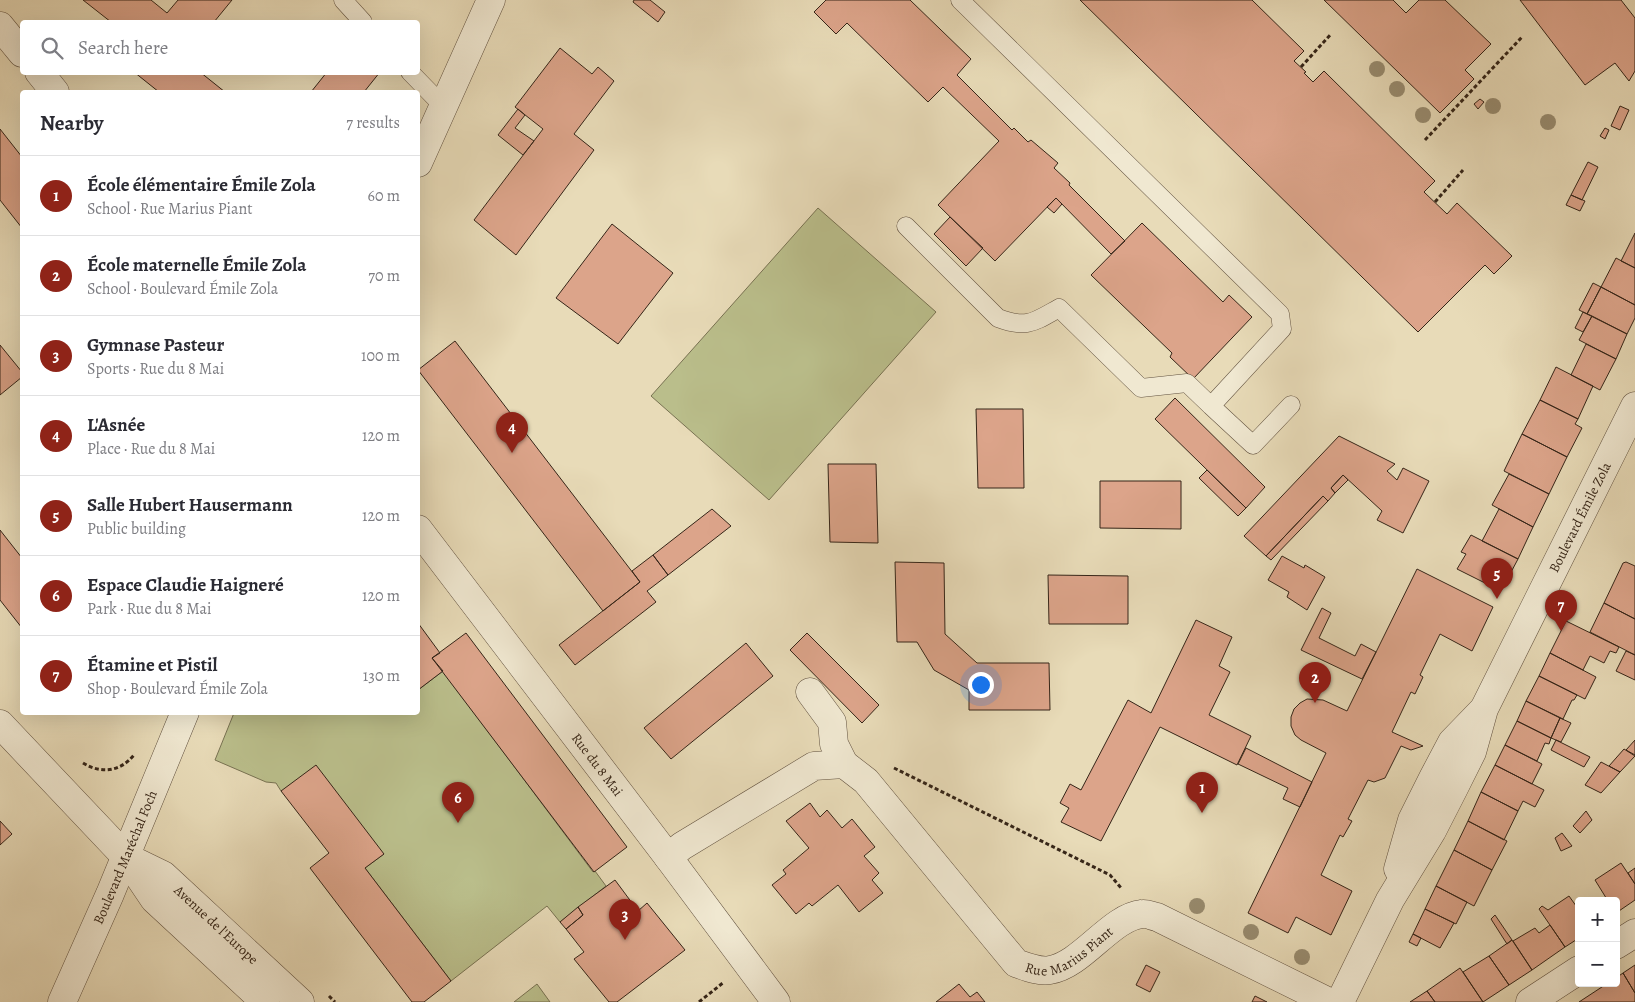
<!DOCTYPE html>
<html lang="en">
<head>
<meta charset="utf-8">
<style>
  :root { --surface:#fff; --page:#f7f7f7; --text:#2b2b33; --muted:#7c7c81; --line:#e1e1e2; --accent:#8f2418 }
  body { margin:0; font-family:Alegreya,serif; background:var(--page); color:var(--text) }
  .controls { position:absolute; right:15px; bottom:15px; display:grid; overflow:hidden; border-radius:5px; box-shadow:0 5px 20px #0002 }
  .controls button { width:45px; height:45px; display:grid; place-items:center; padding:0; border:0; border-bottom:1px solid var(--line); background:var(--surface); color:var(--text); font:25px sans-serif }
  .you { position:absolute; left:980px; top:684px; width:18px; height:18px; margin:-12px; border:4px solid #fff; border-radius:50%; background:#1a73e8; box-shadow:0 0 0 8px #1a73e833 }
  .badge { display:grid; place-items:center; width:32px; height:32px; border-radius:50%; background:var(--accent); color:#fff; font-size:16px; font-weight:700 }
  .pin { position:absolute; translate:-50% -41px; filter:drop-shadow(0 1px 2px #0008) }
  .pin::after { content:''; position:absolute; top:26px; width:18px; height:15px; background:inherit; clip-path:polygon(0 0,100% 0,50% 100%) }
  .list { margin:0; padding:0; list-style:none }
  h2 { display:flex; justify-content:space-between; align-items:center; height:65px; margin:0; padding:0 20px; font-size:21px }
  h2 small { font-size:16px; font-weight:400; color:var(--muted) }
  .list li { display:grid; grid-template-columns:32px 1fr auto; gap:15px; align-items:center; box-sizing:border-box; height:80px; padding:0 20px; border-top:1px solid var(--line) }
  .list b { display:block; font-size:19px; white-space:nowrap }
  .list p { margin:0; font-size:16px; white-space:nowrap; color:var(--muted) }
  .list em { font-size:16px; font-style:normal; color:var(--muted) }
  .icon { flex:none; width:28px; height:28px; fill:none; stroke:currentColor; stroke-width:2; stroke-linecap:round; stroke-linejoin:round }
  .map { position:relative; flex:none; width:1635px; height:1002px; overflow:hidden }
  .search { position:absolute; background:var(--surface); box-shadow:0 5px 20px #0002; left:20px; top:20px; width:400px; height:55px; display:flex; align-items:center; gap:12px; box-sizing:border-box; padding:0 18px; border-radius:5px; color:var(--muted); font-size:19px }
  .panel { position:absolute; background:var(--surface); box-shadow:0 5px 20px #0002; left:20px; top:90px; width:400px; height:625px; border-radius:5px }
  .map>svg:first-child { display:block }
  .green { fill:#babe8b; stroke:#787252 }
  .building { fill:#dca48a; stroke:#352518 }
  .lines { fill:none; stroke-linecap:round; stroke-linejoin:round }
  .service-casing { stroke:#625240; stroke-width:19 }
  .minor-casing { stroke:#625240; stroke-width:29 }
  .tertiary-casing { stroke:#625240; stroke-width:29 }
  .path { stroke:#352518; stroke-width:3; stroke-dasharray:4 2.5; stroke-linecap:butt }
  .service { stroke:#f0e8d1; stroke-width:18 }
  .minor { stroke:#f0e8d1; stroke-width:28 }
  .tertiary { stroke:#f0e8d1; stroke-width:28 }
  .tree { fill:#988c70 }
  .labels { text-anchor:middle; stroke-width:5; stroke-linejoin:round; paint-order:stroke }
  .street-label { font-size:14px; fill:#352518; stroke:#f0e8d1 }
</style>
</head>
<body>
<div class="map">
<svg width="1635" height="1002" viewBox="0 0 1635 1002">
  <rect width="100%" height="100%" fill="#e8dbb8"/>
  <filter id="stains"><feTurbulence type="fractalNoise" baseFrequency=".004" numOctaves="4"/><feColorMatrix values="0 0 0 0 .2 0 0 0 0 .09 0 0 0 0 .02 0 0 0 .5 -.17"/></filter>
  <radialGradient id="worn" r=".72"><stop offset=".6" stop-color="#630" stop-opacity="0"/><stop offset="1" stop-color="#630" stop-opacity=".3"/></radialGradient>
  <path class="green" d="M 818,208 L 936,312 L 769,500 L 651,396 Z
    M 443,671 L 593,872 L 595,871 L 606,886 L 560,922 L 547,906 L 451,981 L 365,868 L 384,854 L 281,791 L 276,783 L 266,782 L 215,760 L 234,713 L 418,712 L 418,690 Z
    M 537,984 L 550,1002 L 514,1002 Z"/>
  <path class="building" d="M 83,0 L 151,0 L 167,13 L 178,0 L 232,0 L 214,22 L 111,22 Z
    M 634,0 L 650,0 L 665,12 L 658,22 L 633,2 Z
    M 826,0 L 910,0 L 971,59 L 957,75 L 1012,130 L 1014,128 L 1028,142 L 1031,140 L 1058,163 L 1054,168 L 1070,183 L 1069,185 L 1125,241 L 1111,254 L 1056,198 L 995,261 L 938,205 L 999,141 L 943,87 L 928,102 L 847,23 L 836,34 L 814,12 Z
    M 1080,0 L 1252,0 L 1304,51 L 1294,61 L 1306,72 L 1304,73 L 1313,82 L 1324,71 L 1435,181 L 1424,192 L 1447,214 L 1457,203 L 1512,256 L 1494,274 L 1485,265 L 1418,332 Z
    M 1324,0 L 1393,0 L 1406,13 L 1419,0 L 1445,0 L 1491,44 L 1465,70 L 1474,79 L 1440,113 Z
    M 1520,0 L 1621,0 L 1635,18 L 1635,71 L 1629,81 L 1615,63 L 1585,85 Z
    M 560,48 L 592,74 L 598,67 L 614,81 L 574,134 L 594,150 L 516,255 L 474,220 L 543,129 L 515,107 Z
    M 134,72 L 200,72 L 225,92 L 159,92 Z
    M 327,72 L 380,72 L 364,92 L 311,92 Z
    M 1480,99 L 1484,102 L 1478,109 L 1474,104 Z
    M 1620,106 L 1629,110 L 1620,130 L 1611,126 Z
    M 518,109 L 525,115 L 515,128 L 534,141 L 523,155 L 498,135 Z
    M 1605,128 L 1609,130 L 1605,139 L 1600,136 Z
    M 0,129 L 22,157 L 22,228 L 0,200 Z
    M 1588,162 L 1598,167 L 1582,200 L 1571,195 Z
    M 1571,195 L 1585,201 L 1580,211 L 1566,205 Z
    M 1056,198 L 1062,204 L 1054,213 L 1047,207 Z
    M 950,217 L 983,248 L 966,266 L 934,234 Z
    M 1142,223 L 1223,302 L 1229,295 L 1252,317 L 1193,379 L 1170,357 L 1172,353 L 1091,275 Z
    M 612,224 L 673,273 L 618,344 L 556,298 Z
    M 1635,233 L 1635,268 L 1621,261 Z
    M 1616,258 L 1635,268 L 1635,305 L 1601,287 Z
    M 1593,283 L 1601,287 L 1587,314 L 1579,310 Z
    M 1601,287 L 1635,305 L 1635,318 L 1627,334 L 1587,314 Z
    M 1583,312 L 1592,316 L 1583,332 L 1575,328 Z
    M 1592,316 L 1627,334 L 1616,359 L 1579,340 Z
    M 455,341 L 640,582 L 603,611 L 418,370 Z
    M 1586,344 L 1616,359 L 1600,390 L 1571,375 Z
    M 0,345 L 22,372 L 22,377 L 0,395 Z
    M 1556,367 L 1593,386 L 1578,419 L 1540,400 Z
    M 1175,398 L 1265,487 L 1246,508 L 1155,419 Z
    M 1540,400 L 1578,419 L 1575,424 L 1582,428 L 1567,457 L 1522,434 Z
    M 976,409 L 1023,409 L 1024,488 L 978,488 Z
    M 1522,434 L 1567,457 L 1549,494 L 1504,471 Z
    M 1339,436 L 1395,464 L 1387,471 L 1397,480 L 1403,468 L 1429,481 L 1403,533 L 1377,520 L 1382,511 L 1343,475 L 1331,488 L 1335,493 L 1328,501 L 1323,496 L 1266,556 L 1244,536 Z
    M 828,464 L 876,464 L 878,543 L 830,542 Z
    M 1207,470 L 1246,508 L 1238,516 L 1199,478 Z
    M 1509,474 L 1549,494 L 1533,527 L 1492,505 Z
    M 1343,475 L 1348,480 L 1335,493 L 1331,488 Z
    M 1100,481 L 1181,481 L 1181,529 L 1100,528 Z
    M 1323,496 L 1328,501 L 1271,560 L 1266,556 Z
    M 712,509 L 731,526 L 668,575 L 653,555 Z
    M 1499,509 L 1533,527 L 1518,559 L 1482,541 Z
    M 0,530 L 22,558 L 22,628 L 0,600 Z
    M 1471,535 L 1518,559 L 1501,591 L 1457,569 L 1466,554 L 1461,552 Z
    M 653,555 L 668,575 L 647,591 L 656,602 L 575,665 L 559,645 L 640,582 L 632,571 Z
    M 1282,556 L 1304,568 L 1305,565 L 1325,577 L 1307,610 L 1287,597 L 1289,592 L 1268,580 Z
    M 895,562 L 944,563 L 945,634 L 977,663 L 1049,663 L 1050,710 L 969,710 L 969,690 L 934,670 L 917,642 L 897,642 Z
    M 1626,562 L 1635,566 L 1635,619 L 1604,603 L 1623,563 Z
    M 1417,569 L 1493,607 L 1472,651 L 1440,634 L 1420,675 L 1423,677 L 1415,694 L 1411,692 L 1392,732 L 1423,746 L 1411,750 L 1401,746 L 1385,778 L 1374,782 L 1368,780 L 1348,819 L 1352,821 L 1343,837 L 1340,835 L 1321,875 L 1352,891 L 1331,935 L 1296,917 L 1288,933 L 1248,913 L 1326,753 L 1301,740 L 1295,735 L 1291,726 L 1291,717 L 1294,709 L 1300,703 L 1307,699 L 1323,700 L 1347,711 Z
    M 1048,575 L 1128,576 L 1128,624 L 1049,624 Z
    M 1604,603 L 1635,619 L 1635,655 L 1590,632 Z
    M 1322,608 L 1331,613 L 1319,638 L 1355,656 L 1361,644 L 1376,652 L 1362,679 L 1301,650 Z
    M 1196,620 L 1232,637 L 1219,666 L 1230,672 L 1209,715 L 1251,736 L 1237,765 L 1160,727 L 1101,841 L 1061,822 L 1069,808 L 1060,803 L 1070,784 L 1081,790 L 1128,700 L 1151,713 Z
    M 1566,621 L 1619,647 L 1616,653 L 1610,651 L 1604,663 L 1590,656 L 1583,670 L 1550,653 Z
    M 418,623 L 440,653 L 432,658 L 443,671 L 418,690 Z
    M 466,633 L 627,847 L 594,872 L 432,658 Z
    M 807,633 L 879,705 L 862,723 L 790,650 Z
    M 746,643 L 773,676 L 671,759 L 644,728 Z
    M 1626,651 L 1635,655 L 1635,680 L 1616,671 Z
    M 1550,653 L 1596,677 L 1585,699 L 1539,676 Z
    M 1539,676 L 1577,695 L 1574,700 L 1572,700 L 1563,719 L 1526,701 Z
    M 1526,701 L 1560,718 L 1551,738 L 1517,721 Z
    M 1560,718 L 1571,723 L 1561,742 L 1551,738 Z
    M 1517,721 L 1551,738 L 1549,744 L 1545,743 L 1537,761 L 1505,745 Z
    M 1556,740 L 1590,757 L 1584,767 L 1551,750 Z
    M 1635,740 L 1635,755 L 1626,750 Z
    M 1505,745 L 1542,764 L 1532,784 L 1495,765 Z
    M 1246,748 L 1312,782 L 1300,807 L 1283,799 L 1288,788 L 1238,764 Z
    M 1624,749 L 1635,756 L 1620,772 L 1609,766 Z
    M 1601,762 L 1620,772 L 1601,793 L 1585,785 Z
    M 316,765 L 384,854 L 365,868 L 451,981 L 424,1002 L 412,1002 L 310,868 L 329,853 L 281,791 Z
    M 1495,765 L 1544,790 L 1535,807 L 1523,801 L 1518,811 L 1481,792 Z
    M 1481,792 L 1518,811 L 1504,840 L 1468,821 Z
    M 810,803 L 820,817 L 827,810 L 842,828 L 852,819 L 875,847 L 864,856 L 879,873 L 872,880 L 883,893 L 859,912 L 838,885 L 812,906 L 809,903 L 796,914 L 772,885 L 786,874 L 783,870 L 809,848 L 786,821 Z
    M 1586,811 L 1592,820 L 1580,833 L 1573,826 Z
    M 0,821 L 12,834 L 0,845 Z
    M 1468,821 L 1507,841 L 1492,870 L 1454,850 Z
    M 1562,833 L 1572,846 L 1561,851 L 1555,838 Z
    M 1454,850 L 1492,870 L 1474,906 L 1436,886 Z
    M 1621,863 L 1635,884 L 1635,900 L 1616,913 L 1616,901 L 1608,901 L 1595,880 Z
    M 1635,868 L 1635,884 L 1628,873 Z
    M 615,880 L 638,911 L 647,903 L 685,950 L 617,1002 L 609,1002 L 574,959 L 584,952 L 566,929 L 583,915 L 578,907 Z
    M 1436,886 L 1467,902 L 1456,924 L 1425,909 Z
    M 1569,896 L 1579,910 L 1579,938 L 1565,947 L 1539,909 L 1542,906 L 1548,910 Z
    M 578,907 L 583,915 L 566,929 L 560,922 Z
    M 1425,909 L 1454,923 L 1440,948 L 1413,934 Z
    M 1495,915 L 1512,940 L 1507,944 L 1491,919 Z
    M 1550,925 L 1565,947 L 1532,970 L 1513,941 L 1535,928 L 1539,933 Z
    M 1413,934 L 1421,938 L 1417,946 L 1409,942 Z
    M 1512,940 L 1532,970 L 1509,985 L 1489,956 Z
    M 1489,956 L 1509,985 L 1483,1002 L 1463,972 Z
    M 1146,965 L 1160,972 L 1150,992 L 1136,985 Z
    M 1635,965 L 1635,993 L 1623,973 Z
    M 1460,968 L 1483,1002 L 1435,1002 L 1427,991 Z
    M 1623,973 L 1635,993 L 1635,1002 L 1579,1002 L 1608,983 L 1616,983 L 1616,978 Z
    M 959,984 L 970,997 L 977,992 L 985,1002 L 936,1002 Z
    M 1427,991 L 1435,1002 L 1410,1002 Z
    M 1255,996 L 1267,1002 L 1252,1002 Z"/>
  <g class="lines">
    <defs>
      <path id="service" d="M 343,0 L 363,22
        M 960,0 L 1280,314 L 1282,329 L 1211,406 L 1253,445 L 1291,405
        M 410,72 L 442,105
        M 906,226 L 998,318 C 1027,329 1034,322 1059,308 L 1141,388 L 1187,383 L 1211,406"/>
      <g id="minor">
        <path d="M 0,26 L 22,53"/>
        <path d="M 39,72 L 55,92"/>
        <path id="s1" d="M 418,529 L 668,857 L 776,1002"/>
        <path id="s2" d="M 810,692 L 832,722 L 834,744 L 844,764 L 866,781 L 1016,963 C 1027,967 1039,972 1050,970 C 1082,965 1111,917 1142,914 C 1146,913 1152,916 1157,917 L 1329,1002"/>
        <path d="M 0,724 L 125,856 L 154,899 L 265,1002"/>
        <path id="s3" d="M 126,857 L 163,875 L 300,1002"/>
        <path d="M 668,857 L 682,846 L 814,766 L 844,764"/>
        <path d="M 1616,945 L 1635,933"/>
        <path d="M 1530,1002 L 1579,970"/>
      </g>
      <g id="tertiary">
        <path d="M 418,163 L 491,0"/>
        <path d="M 1398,869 L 1412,820 L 1433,778 L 1452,742 L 1482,711"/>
        <path id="s4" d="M 62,1002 L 110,894 L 185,712"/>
        <path id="s5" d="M 1340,1002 L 1390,900 L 1432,831 L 1454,788 L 1472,752 L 1484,709 L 1635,406"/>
      </g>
    </defs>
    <use href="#service" class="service-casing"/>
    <use href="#minor" class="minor-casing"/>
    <use href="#tertiary" class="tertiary-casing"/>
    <path class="path" d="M 1301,67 L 1331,34
      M 1425,140 L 1522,37
      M 1435,202 L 1463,170
      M 83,763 C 101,774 120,772 134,755
      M 894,768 L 1110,875 L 1122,889
      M 329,996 L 335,1002
      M 699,1002 L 724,982"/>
    <use href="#service" class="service"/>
    <use href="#minor" class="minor"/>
    <use href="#tertiary" class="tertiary"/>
  </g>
  <g class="tree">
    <circle cx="1377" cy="69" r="8"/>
    <circle cx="1397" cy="89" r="8"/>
    <circle cx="1493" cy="106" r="8"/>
    <circle cx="1423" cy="115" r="8"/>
    <circle cx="1548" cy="122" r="8"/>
    <circle cx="1197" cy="906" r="8"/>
    <circle cx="1251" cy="932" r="8"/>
    <circle cx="1302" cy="957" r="8"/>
  </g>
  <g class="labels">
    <g class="street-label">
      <text dy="5" stroke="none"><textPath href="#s5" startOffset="542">Boulevard Émile Zola</textPath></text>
      <text dy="5" stroke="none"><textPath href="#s1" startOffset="296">Rue du 8 Mai</textPath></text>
      <text dy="5" stroke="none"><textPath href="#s4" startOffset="158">Boulevard Maréchal Foch</textPath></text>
      <text dy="5" stroke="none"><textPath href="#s3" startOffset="114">Avenue de l'Europe</textPath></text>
      <text dy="5" stroke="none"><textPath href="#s2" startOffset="405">Rue Marius Piant</textPath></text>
    </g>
  </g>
  <rect width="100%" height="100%" filter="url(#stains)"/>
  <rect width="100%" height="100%" fill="url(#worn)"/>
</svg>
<div class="controls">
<button>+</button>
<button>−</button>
</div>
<div class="you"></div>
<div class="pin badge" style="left:1202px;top:813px">1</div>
<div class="pin badge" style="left:1315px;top:703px">2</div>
<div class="pin badge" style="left:625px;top:940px">3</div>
<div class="pin badge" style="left:512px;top:453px">4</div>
<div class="pin badge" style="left:1497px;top:599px">5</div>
<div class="pin badge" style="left:458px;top:823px">6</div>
<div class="pin badge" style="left:1561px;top:631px">7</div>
<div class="search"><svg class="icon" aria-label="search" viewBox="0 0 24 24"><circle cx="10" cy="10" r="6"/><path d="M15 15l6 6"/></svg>Search here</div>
<section class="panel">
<h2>Nearby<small>7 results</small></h2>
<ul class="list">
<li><span class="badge">1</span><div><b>École élémentaire Émile Zola</b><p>School · Rue Marius Piant</p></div><em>60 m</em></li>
<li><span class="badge">2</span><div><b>École maternelle Émile Zola</b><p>School · Boulevard Émile Zola</p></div><em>70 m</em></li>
<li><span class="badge">3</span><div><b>Gymnase Pasteur</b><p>Sports · Rue du 8 Mai</p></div><em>100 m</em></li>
<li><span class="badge">4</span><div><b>L'Asnée</b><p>Place · Rue du 8 Mai</p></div><em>120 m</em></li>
<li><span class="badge">5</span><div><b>Salle Hubert Hausermann</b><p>Public building</p></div><em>120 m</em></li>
<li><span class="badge">6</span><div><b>Espace Claudie Haigneré</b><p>Park · Rue du 8 Mai</p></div><em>120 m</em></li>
<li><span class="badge">7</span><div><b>Étamine et Pistil</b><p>Shop · Boulevard Émile Zola</p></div><em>130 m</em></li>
</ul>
</section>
</div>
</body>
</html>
